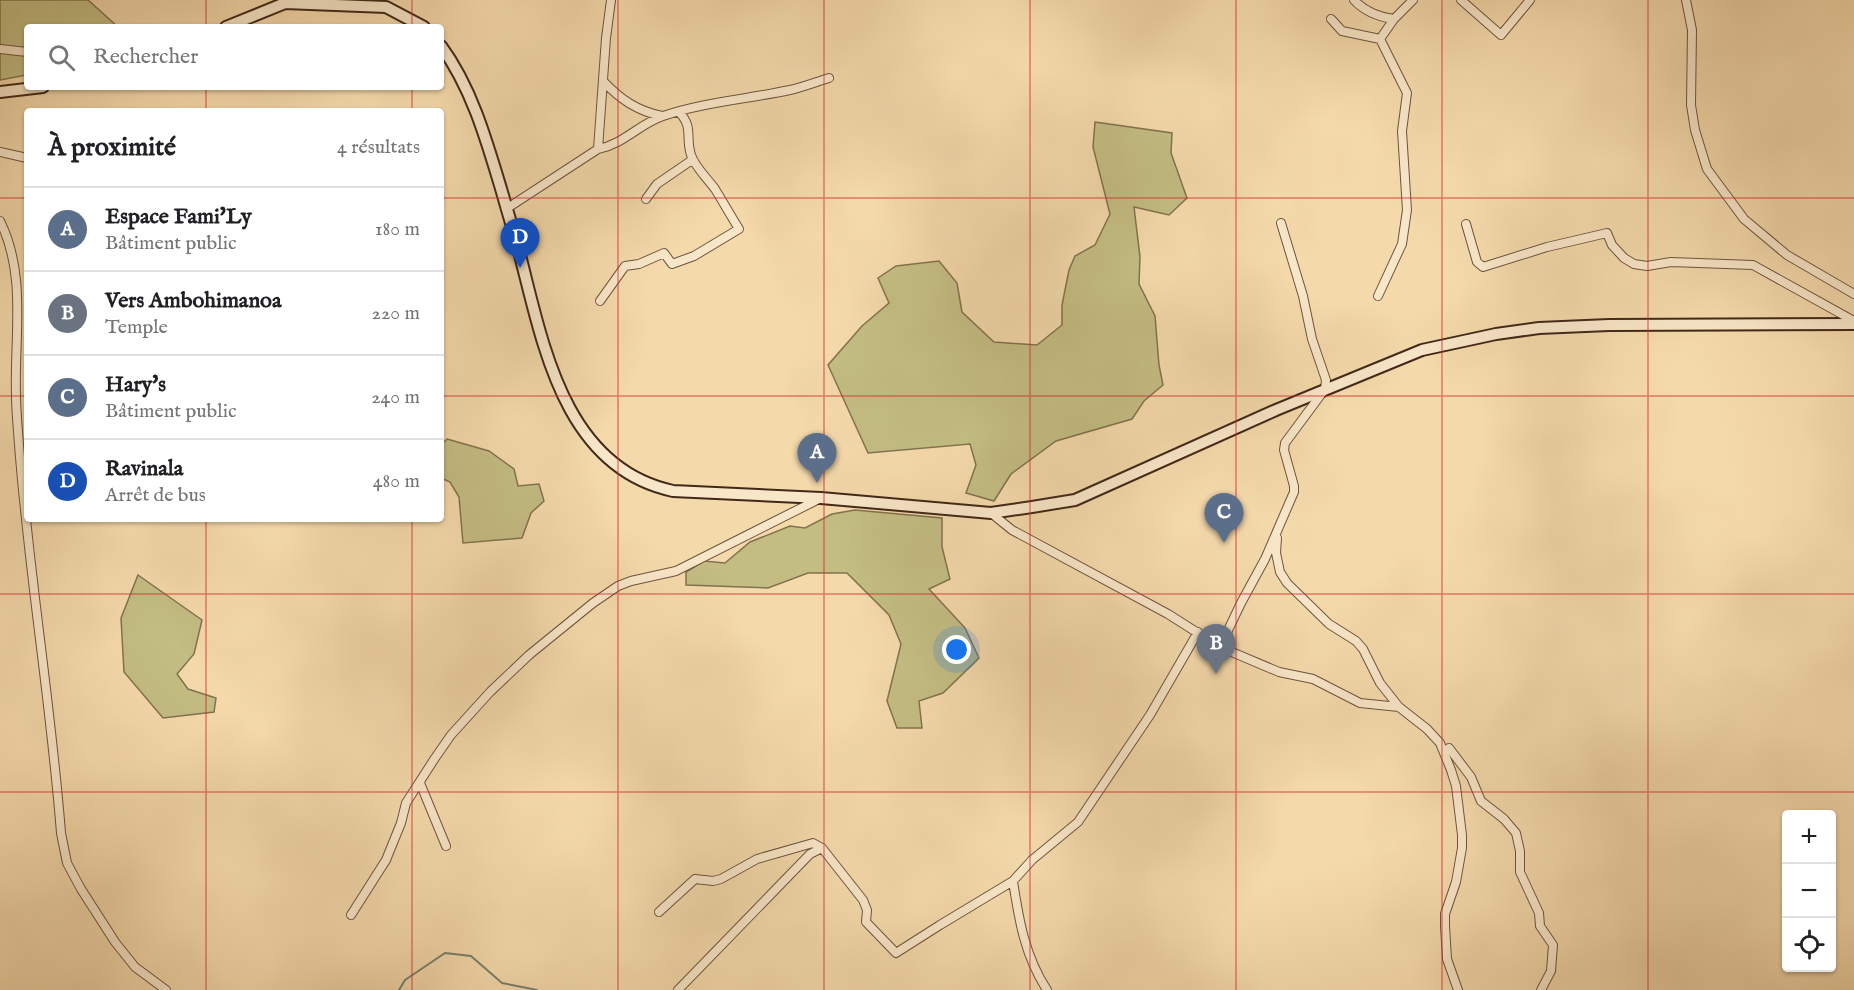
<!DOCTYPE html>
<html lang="fr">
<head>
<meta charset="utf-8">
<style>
  :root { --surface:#fff; --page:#f6f6f6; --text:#202124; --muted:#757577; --line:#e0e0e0; --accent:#b45309 }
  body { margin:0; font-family:"IM FELL English",serif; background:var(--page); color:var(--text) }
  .controls { position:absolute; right:18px; bottom:18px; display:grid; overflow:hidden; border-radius:6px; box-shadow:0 2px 4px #0004 }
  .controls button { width:54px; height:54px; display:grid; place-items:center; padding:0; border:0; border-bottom:2px solid var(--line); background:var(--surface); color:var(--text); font:30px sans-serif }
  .you { position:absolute; left:957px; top:650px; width:21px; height:21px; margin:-15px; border:4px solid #fff; border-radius:50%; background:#1a73e8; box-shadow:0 0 0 9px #1a73e833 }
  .badge { display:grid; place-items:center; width:39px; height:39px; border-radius:50%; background:var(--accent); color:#fff; font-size:20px; font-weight:700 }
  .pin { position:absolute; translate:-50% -50px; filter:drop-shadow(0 2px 3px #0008) }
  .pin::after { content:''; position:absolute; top:32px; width:21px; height:18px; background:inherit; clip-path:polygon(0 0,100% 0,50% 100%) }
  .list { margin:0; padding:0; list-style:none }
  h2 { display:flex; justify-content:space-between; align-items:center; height:78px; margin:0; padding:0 24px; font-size:26px }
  h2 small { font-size:20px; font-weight:400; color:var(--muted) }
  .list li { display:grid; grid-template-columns:39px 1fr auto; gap:18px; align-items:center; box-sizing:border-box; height:84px; padding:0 24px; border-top:2px solid var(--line) }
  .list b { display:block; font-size:22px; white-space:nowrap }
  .list p { margin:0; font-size:20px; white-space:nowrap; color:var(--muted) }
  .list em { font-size:20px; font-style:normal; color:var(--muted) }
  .icon { flex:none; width:33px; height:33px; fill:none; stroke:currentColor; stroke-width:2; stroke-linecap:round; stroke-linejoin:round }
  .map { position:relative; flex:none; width:1854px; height:990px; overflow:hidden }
  .search { position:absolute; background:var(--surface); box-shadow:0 2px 4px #0004; left:24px; top:24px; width:420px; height:66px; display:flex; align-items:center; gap:15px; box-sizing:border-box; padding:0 21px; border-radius:6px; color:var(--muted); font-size:22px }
  .panel { position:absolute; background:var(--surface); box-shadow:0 2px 4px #0004; left:24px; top:108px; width:420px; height:414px; border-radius:6px }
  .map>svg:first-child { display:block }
  .green { fill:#c3bd83; stroke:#82724e; stroke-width:1.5 }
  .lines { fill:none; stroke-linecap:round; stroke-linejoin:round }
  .stream { stroke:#78806e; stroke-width:2 }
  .minor-casing { stroke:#6e543d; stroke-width:10 }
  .secondary-casing { stroke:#422818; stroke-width:14 }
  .minor { stroke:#f8e6c8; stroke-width:8 }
  .secondary { stroke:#f8e6c8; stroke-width:10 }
  .grid { fill:none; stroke:#d62828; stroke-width:1.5; stroke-opacity:0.55 }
</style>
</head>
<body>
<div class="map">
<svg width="1854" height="990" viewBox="0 0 1854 990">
  <rect width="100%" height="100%" fill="#f4d9ab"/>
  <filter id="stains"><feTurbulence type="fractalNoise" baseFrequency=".00333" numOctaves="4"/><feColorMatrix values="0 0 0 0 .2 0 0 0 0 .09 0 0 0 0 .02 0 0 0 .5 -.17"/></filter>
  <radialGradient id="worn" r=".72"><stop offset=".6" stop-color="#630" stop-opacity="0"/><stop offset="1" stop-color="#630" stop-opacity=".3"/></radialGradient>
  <path class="green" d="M 0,0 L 88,0 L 118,27 L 27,27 L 27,75 L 0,80 Z
    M 1095,122 L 1172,133 L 1171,153 L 1187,198 L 1169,215 L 1134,207 L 1140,257 L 1139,284 L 1155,316 L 1159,365 L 1163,385 L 1144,401 L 1132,419 L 1056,441 L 1011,474 L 994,501 L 966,493 L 976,465 L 970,444 L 868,453 L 828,365 L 862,326 L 889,303 L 878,278 L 896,266 L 939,261 L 957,283 L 962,312 L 994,342 L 1037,345 L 1062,325 L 1062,305 L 1069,270 L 1075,256 L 1095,245 L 1110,214 L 1093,147 Z
    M 447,439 L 489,451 L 514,469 L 518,486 L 539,484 L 544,501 L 531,513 L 522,538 L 463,543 L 459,497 L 450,482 L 441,478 L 441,445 Z
    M 855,510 L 942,518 L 942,547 L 950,579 L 929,589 L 965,628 L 979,658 L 943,693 L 919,701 L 922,728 L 897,728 L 887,701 L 901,644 L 889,615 L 847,573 L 808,573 L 768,588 L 686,585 L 686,572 L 704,561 L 725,563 L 750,542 L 790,526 L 805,528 L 832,514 Z
    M 138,575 L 202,620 L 194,654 L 177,674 L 188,689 L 216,698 L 214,712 L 163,718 L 124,672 L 121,618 Z"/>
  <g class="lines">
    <path class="stream" d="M 399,990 L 405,980 L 445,953 L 471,956 L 502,983 L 537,990"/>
    <defs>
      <path id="minor" d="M 1354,0 C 1364,11 1379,17 1394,19 L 1413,0
        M 1461,0 L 1501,35 L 1530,0
        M 1686,0 L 1692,30 L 1691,105 L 1695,130 L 1707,169 L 1744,219 L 1787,255 L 1854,294
        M 1331,19 L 1342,31 L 1380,39 L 1394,19
        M 0,49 L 27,52
        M 603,81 C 620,99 637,111 662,116
        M 598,149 C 624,144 639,124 663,116 C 704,102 748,99 790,90 C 803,87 816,82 829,78
        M 0,152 L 27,158
        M 646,199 L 657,184 L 692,160
        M 506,209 L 598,149 L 606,38 L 611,0
        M 0,221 C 27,275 14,337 16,395 C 16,412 18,429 19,445 C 29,575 51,704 61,833 L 67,863 L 81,889 L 115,942 L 135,967 L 166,990
        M 1466,224 L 1477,262 L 1483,267 L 1547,247 L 1607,233 L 1612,245 L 1624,258 L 1634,264 L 1647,266 L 1671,262 L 1753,265 L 1854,321
        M 1378,296 L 1402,244 L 1407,210 L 1402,131 L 1407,93 L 1380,39
        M 600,301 L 625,266 L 639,264 L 664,253 L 672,264 L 694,256 L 739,229 C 731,216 723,202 715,189 C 707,178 695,167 691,155 C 685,136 694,128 679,112
        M 991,513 L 1012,530 L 1168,614 L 1220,647 L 1279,672 L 1313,679 L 1360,703 L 1399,707 L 1427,729 L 1440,743 L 1451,770 L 1456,786 L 1462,835 L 1462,848 L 1456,882 L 1445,914 L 1445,926 L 1447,959 L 1458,990
        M 1277,538 L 1276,553 L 1280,572 L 1287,583 L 1329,624 L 1356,641 L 1363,649 L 1380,683 L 1399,707
        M 1220,647 L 1241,603 L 1265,559 L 1294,492 L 1294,486 L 1284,450 L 1285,443 L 1325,389 L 1326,380 L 1312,339 L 1303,296 L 1281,223
        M 1449,748 L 1471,777 L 1481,801 L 1504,819 L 1516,833 L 1520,851 L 1520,872 L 1539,913 L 1540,926 L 1553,945 L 1551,971 L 1541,990
        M 420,783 L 446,846
        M 1013,881 C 1019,921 1025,956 1047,990
        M 659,912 L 695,879 L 713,881 L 721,879 L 757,859 L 813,843 L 822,848 L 863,900 L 867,910 L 866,922 L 896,953 L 940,925 L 1013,881 L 1032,860 L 1078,822 L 1150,715 L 1198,632
        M 351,915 L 386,860 L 401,823 L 406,803 L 435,758 L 451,735 L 490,692 L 529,655 L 593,603 L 618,586 L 631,581 L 676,571 L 817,500
        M 678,990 L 810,854 L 822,848"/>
      <path id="secondary" d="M 226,27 L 285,3 L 386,7 L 424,27
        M 441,46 C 472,88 487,142 502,192 C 509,217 517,242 523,267 C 545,355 569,469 673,491 L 821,498 L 991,513 L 1032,507 L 1075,500 L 1276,410 L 1422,350 L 1496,334 L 1539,328 L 1609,325 L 1854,324
        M 0,92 L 43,87"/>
    </defs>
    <use href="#minor" class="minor-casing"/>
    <use href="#secondary" class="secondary-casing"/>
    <use href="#minor" class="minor"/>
    <use href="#secondary" class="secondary"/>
  </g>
  <path class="grid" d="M 206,0 L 206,27M 412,0 L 412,27M 618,0 L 618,990M 824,0 L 824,990M 1030,0 L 1030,990M 1236,0 L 1236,990M 1442,0 L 1442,990M 1648,0 L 1648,990M 206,87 L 206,111M 412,87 L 412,111M 0,198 L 27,198M 441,198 L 1854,198M 0,396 L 27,396M 441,396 L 1854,396M 206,519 L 206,990M 412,519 L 412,990M 0,594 L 1854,594M 0,792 L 1854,792"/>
  <rect width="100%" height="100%" filter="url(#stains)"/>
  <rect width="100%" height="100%" fill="url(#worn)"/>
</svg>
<div class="controls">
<button>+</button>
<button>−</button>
<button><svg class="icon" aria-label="locate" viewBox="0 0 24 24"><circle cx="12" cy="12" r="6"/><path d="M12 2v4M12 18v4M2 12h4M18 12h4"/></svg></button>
</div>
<div class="you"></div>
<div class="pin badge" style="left:817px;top:483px;background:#5c6f8a">A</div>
<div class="pin badge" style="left:1216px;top:674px;background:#6b7280">B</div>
<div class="pin badge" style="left:1224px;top:543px;background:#5c6f8a">C</div>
<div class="pin badge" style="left:520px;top:268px;background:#1a4fb4">D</div>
<div class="search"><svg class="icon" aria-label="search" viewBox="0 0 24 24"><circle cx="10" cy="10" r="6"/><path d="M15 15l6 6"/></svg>Rechercher</div>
<section class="panel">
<h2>À proximité<small>4 résultats</small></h2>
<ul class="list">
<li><span class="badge" style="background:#5c6f8a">A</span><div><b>Espace Fami'Ly</b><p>Bâtiment public</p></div><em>180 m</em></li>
<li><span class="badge" style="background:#6b7280">B</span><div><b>Vers Ambohimanoa</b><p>Temple</p></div><em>220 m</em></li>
<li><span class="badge" style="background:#5c6f8a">C</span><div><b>Hary's</b><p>Bâtiment public</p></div><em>240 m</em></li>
<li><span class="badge" style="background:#1a4fb4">D</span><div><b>Ravinala</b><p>Arrêt de bus</p></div><em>480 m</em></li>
</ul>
</section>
</div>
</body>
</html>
